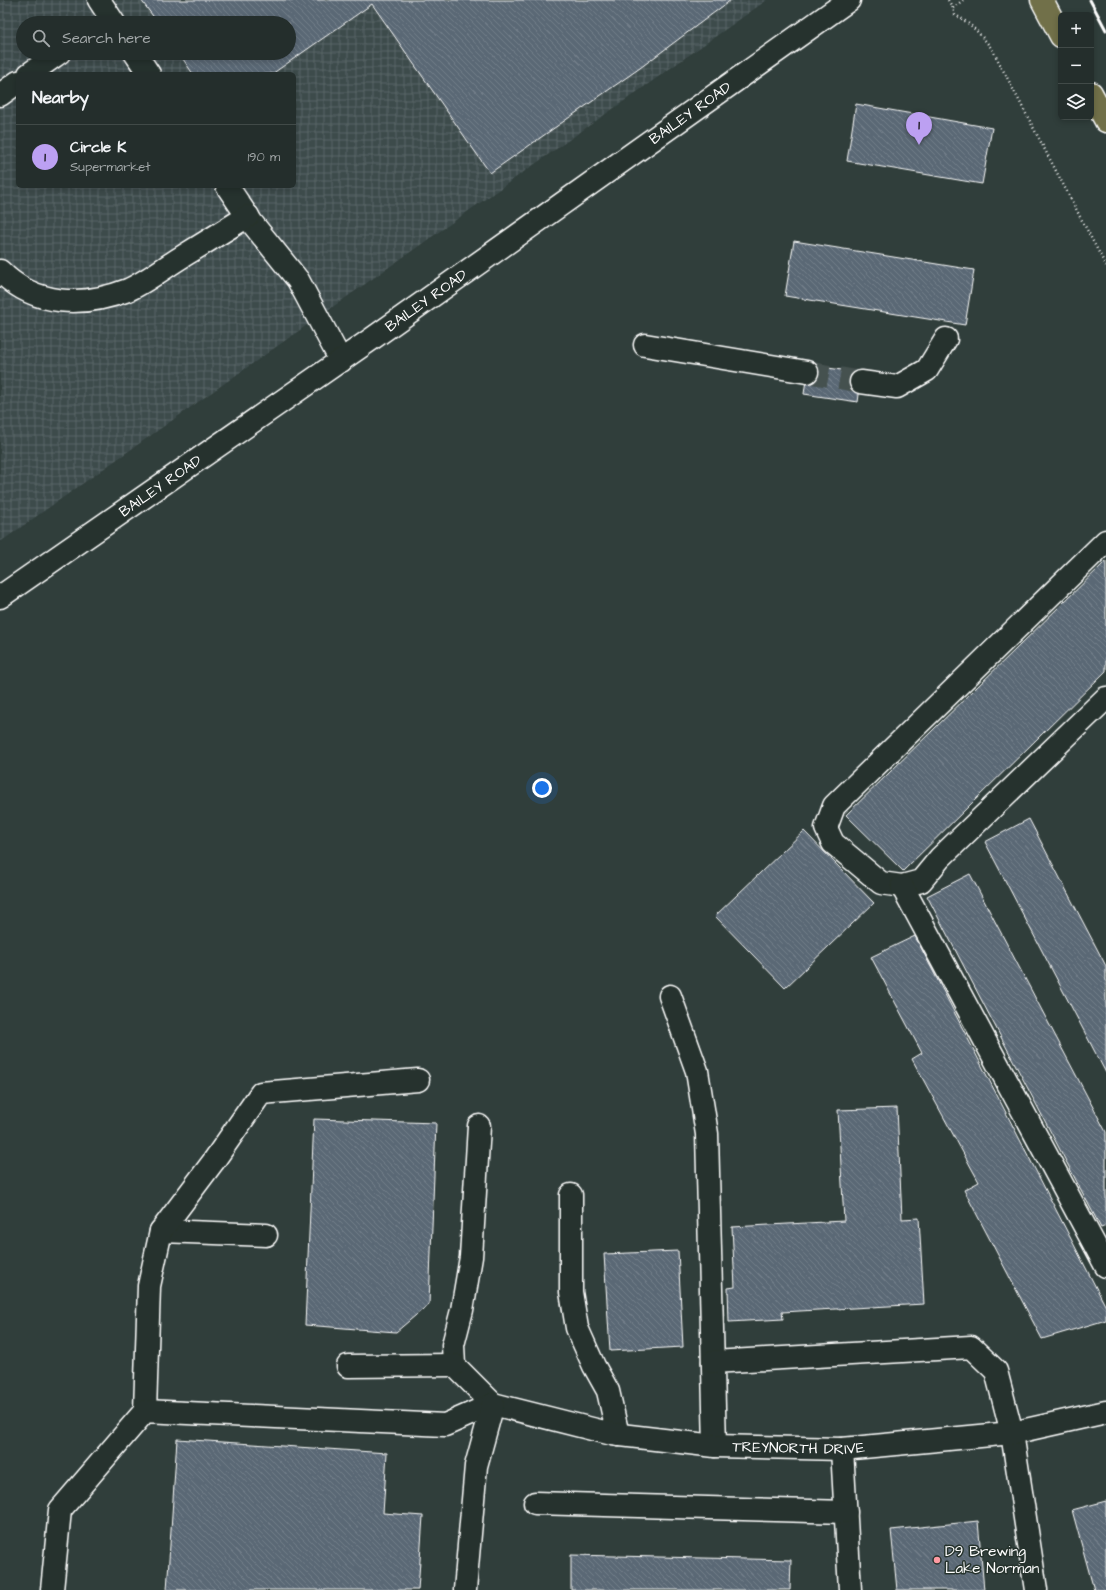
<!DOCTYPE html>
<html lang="en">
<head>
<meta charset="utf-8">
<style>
  :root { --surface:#242e2c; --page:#303a38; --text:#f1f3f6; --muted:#a3a8a9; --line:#414a48; --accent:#bca0f2 }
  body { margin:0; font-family:"Architects Daughter",sans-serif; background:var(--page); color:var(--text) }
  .controls { position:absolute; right:12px; top:12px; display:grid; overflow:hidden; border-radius:6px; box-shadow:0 2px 6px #0003 }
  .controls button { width:36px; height:36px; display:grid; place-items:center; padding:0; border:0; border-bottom:1px solid var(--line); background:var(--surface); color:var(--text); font:20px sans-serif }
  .you { position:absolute; left:542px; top:788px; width:14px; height:14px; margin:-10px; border:3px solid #fff; border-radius:50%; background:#1a73e8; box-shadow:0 0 0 6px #1a73e833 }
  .badge { display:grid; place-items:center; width:26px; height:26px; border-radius:50%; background:var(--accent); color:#111; font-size:13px; font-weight:700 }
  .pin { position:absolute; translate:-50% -33px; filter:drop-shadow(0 1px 2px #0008) }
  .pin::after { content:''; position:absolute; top:21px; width:14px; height:12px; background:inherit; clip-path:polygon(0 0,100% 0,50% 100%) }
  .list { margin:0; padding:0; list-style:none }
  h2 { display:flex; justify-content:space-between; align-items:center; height:52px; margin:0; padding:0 16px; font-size:17px }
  h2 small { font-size:13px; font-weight:400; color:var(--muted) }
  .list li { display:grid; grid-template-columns:26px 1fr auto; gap:12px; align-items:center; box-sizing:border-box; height:64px; padding:0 16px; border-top:1px solid var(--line) }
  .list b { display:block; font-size:15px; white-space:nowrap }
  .list p { margin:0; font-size:13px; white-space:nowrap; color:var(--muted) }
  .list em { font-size:13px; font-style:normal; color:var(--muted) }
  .icon { flex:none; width:22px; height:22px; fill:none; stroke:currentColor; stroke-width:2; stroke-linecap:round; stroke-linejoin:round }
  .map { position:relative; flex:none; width:1106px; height:1590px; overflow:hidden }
  .search { position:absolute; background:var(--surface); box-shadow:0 2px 6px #0003; left:16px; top:16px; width:280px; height:44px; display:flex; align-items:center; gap:10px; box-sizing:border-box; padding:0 14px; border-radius:22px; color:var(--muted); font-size:15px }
  .panel { position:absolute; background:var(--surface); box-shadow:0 2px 6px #0003; left:16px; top:72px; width:280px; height:116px; border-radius:6px }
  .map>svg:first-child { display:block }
  .industrial { fill:url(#industrial-grid); fill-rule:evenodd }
  .building { fill:url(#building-back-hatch); stroke:#fff }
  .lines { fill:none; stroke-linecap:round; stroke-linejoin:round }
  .minor-tunnel { stroke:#45514f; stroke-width:22; stroke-dasharray:22 11; stroke-linecap:butt }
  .minor-casing { stroke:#fff; stroke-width:25 }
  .major-casing { stroke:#fff; stroke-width:25 }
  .path { stroke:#fff; stroke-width:2.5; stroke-dasharray:1 3; stroke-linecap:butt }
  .minor { stroke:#26332d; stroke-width:22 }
  .major { stroke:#71704a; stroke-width:22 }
  .rail { stroke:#fff; stroke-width:3 }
  .poi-dot { fill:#ff9aa2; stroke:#26332d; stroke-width:1.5 }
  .labels { text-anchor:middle; stroke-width:3; stroke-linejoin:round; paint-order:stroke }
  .street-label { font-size:15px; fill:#fff; stroke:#26332d }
  .poi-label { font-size:15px; fill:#fff; stroke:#26332d; text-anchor:start }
</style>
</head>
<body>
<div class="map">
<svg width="1106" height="1590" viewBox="0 0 1106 1590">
  <defs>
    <pattern id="industrial-grid" width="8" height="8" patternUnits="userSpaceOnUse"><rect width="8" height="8" fill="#3d4b4c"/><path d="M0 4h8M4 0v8" fill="none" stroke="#5a6667"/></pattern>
    <pattern id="building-back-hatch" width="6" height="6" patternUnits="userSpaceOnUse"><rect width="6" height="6" fill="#5a6875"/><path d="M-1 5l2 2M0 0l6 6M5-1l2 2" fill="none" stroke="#737f8a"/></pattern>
  </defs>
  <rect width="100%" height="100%" fill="#303e3b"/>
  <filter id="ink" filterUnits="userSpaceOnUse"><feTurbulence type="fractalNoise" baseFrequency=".025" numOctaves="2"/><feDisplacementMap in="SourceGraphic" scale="8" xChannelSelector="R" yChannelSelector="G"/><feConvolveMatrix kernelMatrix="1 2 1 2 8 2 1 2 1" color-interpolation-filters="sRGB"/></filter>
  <g filter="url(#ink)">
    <path class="industrial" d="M 0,0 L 767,0 L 0,542 ZM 23,23 L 289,23 L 289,53 L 23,53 ZM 18,74 L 294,74 L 294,186 L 18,186 Z"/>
    <path class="building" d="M 141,0 L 731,0 L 640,68 L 490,173 L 372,4 L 272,74 L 193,74 L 179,53 L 289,53 L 289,23 L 158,23 Z
      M 856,104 L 992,128 L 982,184 L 847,161 Z
      M 794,241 L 974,270 L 965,325 L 785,296 Z
      M 808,365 L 862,373 L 858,402 L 804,394 Z
      M 1106,561 L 1106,671 L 903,871 L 846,815 Z
      M 1029,819 L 1106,966 L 1106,1073 L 985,842 Z
      M 804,831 L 874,903 L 785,988 L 715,916 Z
      M 970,874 L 1106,1132 L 1106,1226 L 1101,1228 L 927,896 Z
      M 915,936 L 1106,1307 L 1106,1320 L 1042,1339 L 964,1190 L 979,1182 L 912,1059 L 922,1053 L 871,957 Z
      M 897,1108 L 902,1219 L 919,1218 L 924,1304 L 782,1312 L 783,1319 L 729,1322 L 728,1288 L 735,1287 L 732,1227 L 844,1221 L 838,1110 Z
      M 314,1119 L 436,1123 L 429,1304 L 396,1332 L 305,1325 Z
      M 678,1251 L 683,1347 L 610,1351 L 604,1254 Z
      M 177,1439 L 387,1453 L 383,1513 L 423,1516 L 418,1590 L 167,1590 Z
      M 1106,1501 L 1106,1590 L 1094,1590 L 1072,1510 Z
      M 978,1521 L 984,1590 L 897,1590 L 891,1530 Z
      M 571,1555 L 791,1560 L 790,1590 L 571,1590 Z"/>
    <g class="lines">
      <path class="minor-tunnel" d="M 807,372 L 861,382"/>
      <defs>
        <g id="minor">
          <path d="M 99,0 L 114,23"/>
          <path d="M 135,53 L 149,74"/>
          <path d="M 29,74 L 59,53"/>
          <path d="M 0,95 L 18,82"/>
          <path d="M 227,186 L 252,223 L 298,280 L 341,361"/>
          <path d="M 0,271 C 35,307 84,307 128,290 C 144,283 164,268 180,258 C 203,244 225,230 248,216"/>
          <path d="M 645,345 L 807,372"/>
          <path d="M 861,382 L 897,387 L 927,370 L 946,339"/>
          <path d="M 1106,541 L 834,806 L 826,828 L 833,843 L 881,883 L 902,886 L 921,881 L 940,858 L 1106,698"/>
          <path id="s1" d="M 0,597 L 373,338 L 849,0"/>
          <path d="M 902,886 L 1106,1266"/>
          <path d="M 670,996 L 697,1071 L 707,1134 L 715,1446"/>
          <path d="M 479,1126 L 471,1257 L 462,1310 L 453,1345 L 454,1365 L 493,1404"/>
          <path d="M 571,1195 L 571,1292 L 577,1328 L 594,1366 L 608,1391 L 618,1435"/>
          <path d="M 161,1231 L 266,1235"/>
          <path d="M 713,1362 L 971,1347 L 996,1371 L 1012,1433 L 1036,1590"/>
          <path d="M 348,1366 L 454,1365"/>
          <path id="s2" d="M 493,1404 L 612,1434 L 715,1446 L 842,1449 L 1012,1433 L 1106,1412"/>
          <path d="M 145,1411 L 149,1286 L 161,1231 L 213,1162 L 261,1093 L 418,1080"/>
          <path d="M 842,1449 L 850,1590"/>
          <path d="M 535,1503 L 846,1512"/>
          <path d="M 52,1590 L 60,1510 L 145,1411 L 445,1425 L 493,1404"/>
          <path d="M 465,1590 L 476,1466 L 493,1404"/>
        </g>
        <path id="major" d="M 1042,0 L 1061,36
          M 1091,93 L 1106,121"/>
      </defs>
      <use href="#minor" class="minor-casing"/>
      <use href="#major" class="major-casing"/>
      <path class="path" d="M 948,0 L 953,8 L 955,15 C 971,23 981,35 992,49 L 1106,266
        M 953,8 L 963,0"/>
      <use href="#minor" class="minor"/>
      <use href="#major" class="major"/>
      <path class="rail" d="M 1090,0 L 1106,30"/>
    </g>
  </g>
  <circle class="poi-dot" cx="937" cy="1560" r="4"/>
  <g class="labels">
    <g class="street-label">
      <text dy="5" stroke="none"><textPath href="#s1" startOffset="843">BAILEY ROAD</textPath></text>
      <text dy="5" stroke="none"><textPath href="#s1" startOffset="519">BAILEY ROAD</textPath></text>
      <text dy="5" stroke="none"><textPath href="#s1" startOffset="195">BAILEY ROAD</textPath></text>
      <text dy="5" stroke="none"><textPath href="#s2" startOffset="310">TREYNORTH DRIVE</textPath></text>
    </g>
    <g class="poi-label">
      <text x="945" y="1556">D9 Brewing<tspan x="945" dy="17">Lake Norman</tspan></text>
    </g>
  </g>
</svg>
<div class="controls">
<button>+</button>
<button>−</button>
<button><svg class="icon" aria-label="layers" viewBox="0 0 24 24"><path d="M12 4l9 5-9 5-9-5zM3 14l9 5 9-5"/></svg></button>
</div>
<div class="you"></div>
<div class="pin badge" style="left:919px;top:145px">1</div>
<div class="search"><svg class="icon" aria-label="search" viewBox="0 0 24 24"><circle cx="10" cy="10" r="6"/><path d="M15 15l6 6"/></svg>Search here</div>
<section class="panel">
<h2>Nearby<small></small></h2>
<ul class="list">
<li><span class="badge">1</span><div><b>Circle K</b><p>Supermarket</p></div><em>190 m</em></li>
</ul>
</section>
</div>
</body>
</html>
